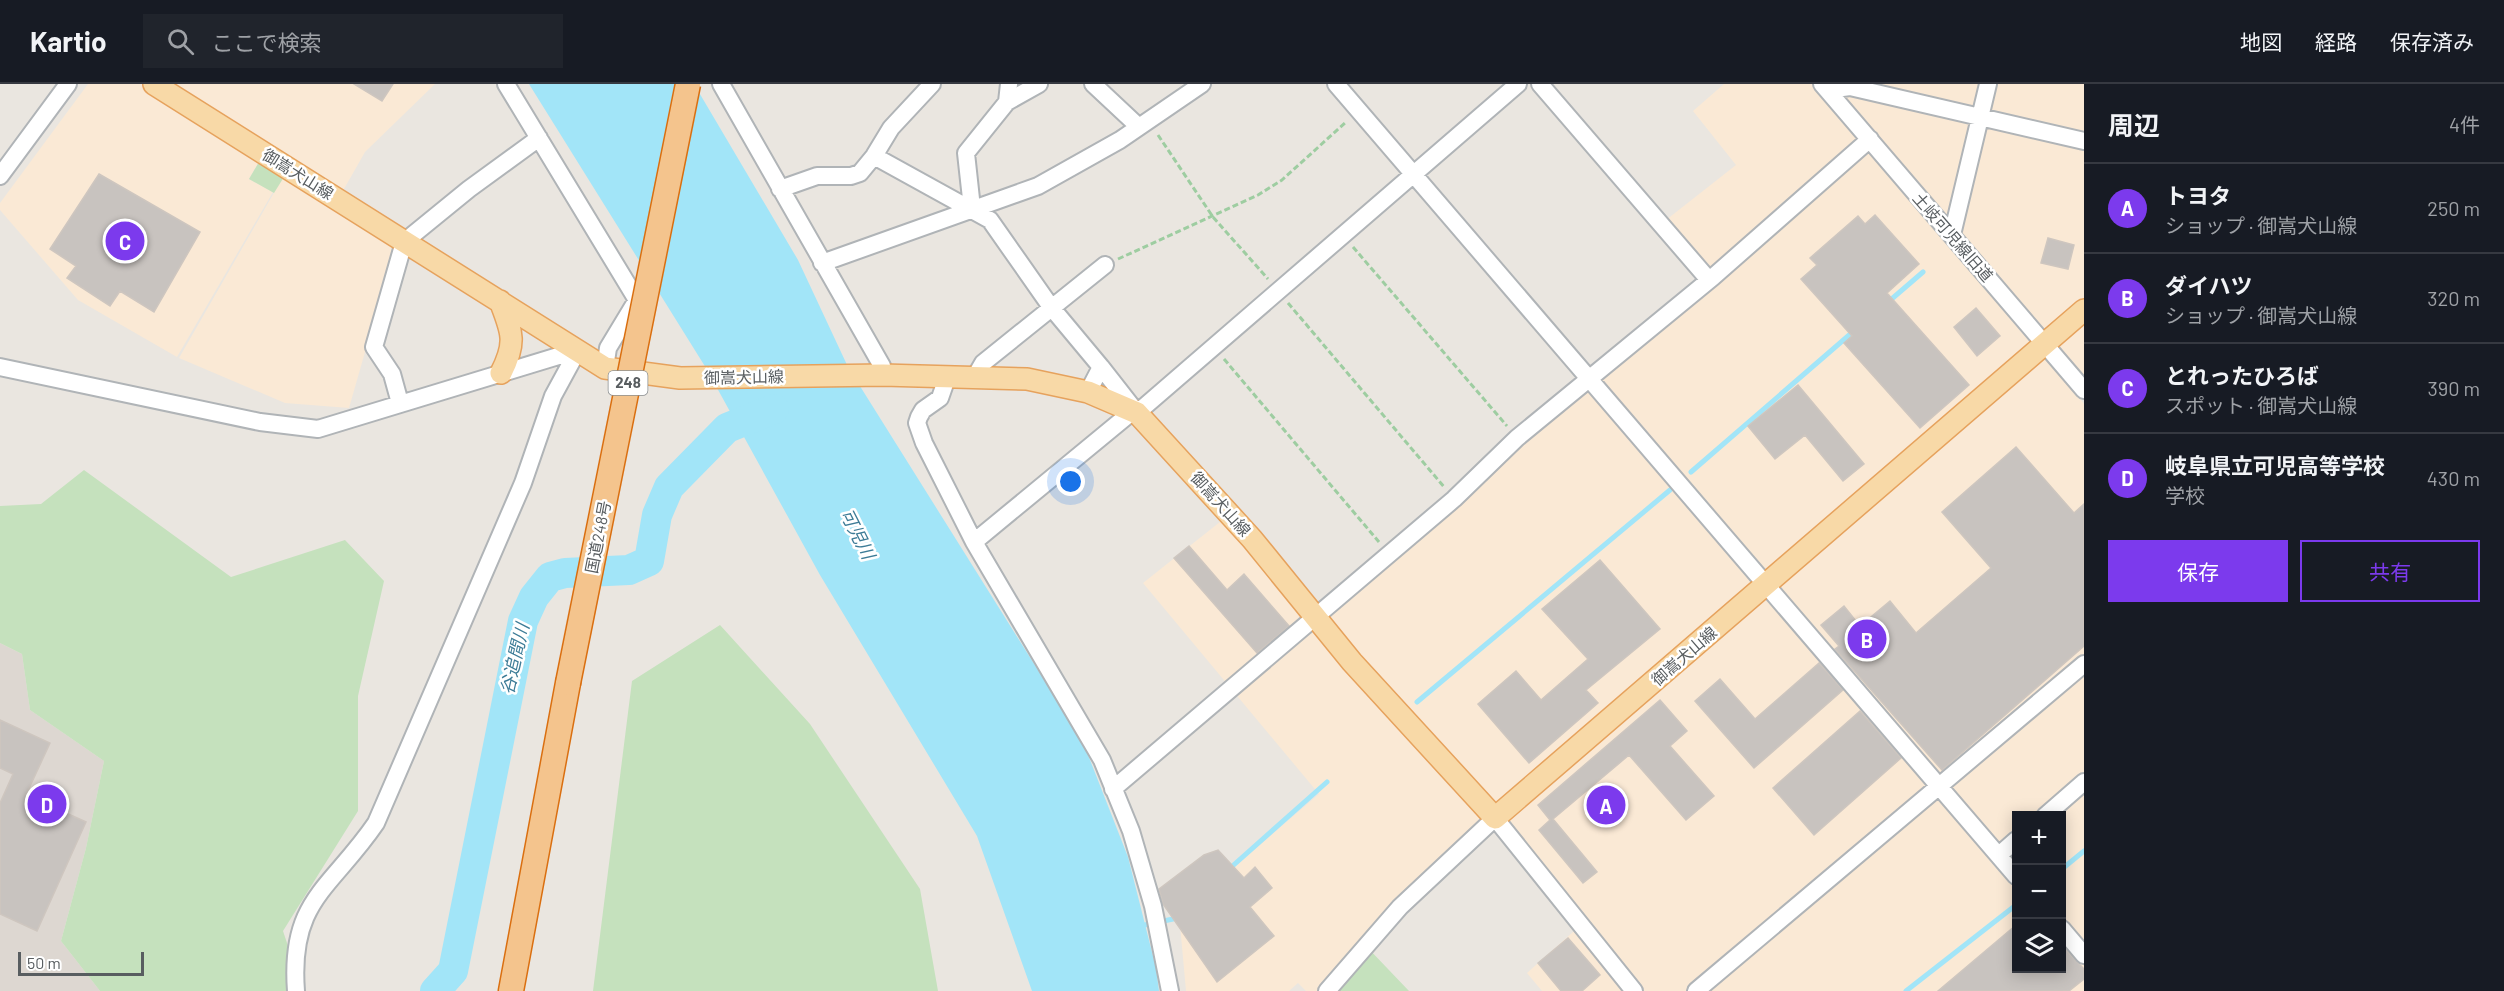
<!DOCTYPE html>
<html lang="ja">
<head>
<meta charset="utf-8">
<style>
  :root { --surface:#171b24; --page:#20242c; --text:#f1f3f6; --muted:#9ea1a6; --line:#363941; --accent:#7c3aed }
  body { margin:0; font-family:Barlow,"Noto Sans JP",sans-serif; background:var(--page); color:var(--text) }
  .controls { position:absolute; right:18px; bottom:18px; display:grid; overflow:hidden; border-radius:0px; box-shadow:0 3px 15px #0003 }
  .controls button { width:54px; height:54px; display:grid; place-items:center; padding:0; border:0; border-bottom:2px solid var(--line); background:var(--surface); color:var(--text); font:30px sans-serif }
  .scale { position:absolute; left:18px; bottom:15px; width:126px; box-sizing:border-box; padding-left:6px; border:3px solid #585d60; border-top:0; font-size:16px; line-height:21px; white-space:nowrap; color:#585d60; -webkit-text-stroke:4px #fff; paint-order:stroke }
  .you { position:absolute; left:1071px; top:398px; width:21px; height:21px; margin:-15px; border:4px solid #fff; border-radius:50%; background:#1a73e8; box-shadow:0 0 0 9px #1a73e833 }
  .badge { display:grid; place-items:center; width:39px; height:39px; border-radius:50%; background:var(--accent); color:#fff; font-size:20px; font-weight:700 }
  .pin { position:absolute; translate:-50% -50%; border:3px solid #fff; box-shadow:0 2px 6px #0006 }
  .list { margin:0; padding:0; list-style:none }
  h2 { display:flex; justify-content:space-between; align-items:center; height:78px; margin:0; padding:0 24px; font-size:26px }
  h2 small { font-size:20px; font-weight:400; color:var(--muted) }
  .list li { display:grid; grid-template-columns:39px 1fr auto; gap:18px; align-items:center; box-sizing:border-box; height:90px; padding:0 24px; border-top:2px solid var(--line) }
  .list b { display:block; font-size:22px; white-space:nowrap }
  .list p { margin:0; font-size:20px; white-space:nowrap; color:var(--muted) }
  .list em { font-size:20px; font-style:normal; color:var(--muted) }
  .actions { display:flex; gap:12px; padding:18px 24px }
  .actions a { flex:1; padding:14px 0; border:2px solid var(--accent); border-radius:0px; text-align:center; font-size:21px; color:var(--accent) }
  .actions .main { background:var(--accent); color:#fff }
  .icon { flex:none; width:33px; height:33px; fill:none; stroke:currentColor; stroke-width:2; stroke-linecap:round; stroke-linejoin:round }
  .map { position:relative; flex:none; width:2084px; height:907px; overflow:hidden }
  header { display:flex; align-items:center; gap:36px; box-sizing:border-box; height:84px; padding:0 30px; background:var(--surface); border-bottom:2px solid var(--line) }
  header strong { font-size:28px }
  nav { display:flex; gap:33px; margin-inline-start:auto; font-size:21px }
  .search { width:420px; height:54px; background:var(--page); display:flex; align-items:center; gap:15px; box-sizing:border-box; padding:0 21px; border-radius:0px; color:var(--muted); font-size:22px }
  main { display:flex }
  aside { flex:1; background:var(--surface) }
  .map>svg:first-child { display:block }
  .commercial { fill:#fae9d5; fill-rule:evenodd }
  .education { fill:#ddd7d1 }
  .green { fill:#c5e1bd }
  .water { fill:#a2e5f8 }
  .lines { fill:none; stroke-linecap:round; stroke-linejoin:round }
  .stream { stroke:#a2e5f8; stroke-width:5 }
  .river { stroke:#a2e5f8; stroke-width:30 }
  .building { fill:#c8c3bf; stroke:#cec6bf; stroke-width:1.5 }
  .minor-casing { stroke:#b0b4b7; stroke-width:20 }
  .major-casing { stroke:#e6a25d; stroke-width:24 }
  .highway-casing { stroke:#da6f10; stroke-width:27 }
  .path { stroke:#9ecda1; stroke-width:3; stroke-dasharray:6 3; stroke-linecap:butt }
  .minor { stroke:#fff; stroke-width:16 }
  .major { stroke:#f8d9a7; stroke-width:21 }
  .highway { stroke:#f4c48d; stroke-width:24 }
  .highway-bridge-casing { stroke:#da6f10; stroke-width:27; stroke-linecap:butt }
  .highway-bridge { stroke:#f4c48d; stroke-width:24 }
  .labels { text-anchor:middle; stroke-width:5; stroke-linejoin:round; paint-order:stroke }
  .shield { fill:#fff; stroke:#8a8e90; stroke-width:1.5 }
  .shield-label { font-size:15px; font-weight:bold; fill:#585d60 }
  .street-label { font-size:16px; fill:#585d60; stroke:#fff }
  .water-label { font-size:18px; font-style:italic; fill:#3d7c97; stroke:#fff }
</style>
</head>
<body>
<header>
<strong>Kartio</strong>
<div class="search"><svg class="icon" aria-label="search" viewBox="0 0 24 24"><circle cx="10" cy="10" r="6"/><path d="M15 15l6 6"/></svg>ここで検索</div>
<nav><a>地図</a><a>経路</a><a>保存済み</a></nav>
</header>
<main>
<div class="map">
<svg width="2084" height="907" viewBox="0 0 2084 907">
  <rect width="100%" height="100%" fill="#eae6e0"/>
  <path class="commercial" d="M 88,0 L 435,0 L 365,68 L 336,119 L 397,156 L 349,324 L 285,319 L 179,274 L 283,93 L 259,78 L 249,95 L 273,108 L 177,273 L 78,216 L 0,126 L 0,119 Z
    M 1724,0 L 2084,0 L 2084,299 L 1966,168 L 2084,320 L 2084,907 L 1542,907 L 1527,889 L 1582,840 L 1495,734 L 1327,907 L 1306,907 L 1298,899 L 1289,907 L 1186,907 L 1179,830 L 1319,710 L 1143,499 L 1230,430 L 1315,533 L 1713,193 L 1666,136 L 1736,81 L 1693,27 ZM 2016,732 L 2062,732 L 2062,884 L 2016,884 Z"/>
  <path class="education" d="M 0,559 L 22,570 L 30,626 L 104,677 L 86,764 L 61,857 L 100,907 L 0,907 Z"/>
  <path class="green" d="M 259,78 L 284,93 L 274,109 L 249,95 Z
    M 84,386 L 231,493 L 345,456 L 384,497 L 358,612 L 358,727 L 283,847 L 303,907 L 100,907 L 61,857 L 86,764 L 104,677 L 30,626 L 22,570 L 0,559 L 0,422 L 41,420 Z
    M 720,541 L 810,640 L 920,805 L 938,907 L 593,907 L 632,597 Z
    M 1366,862 L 1409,907 L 1327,907 Z"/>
  <path class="water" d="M 529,0 L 694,0 L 798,176 L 848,283 L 1083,658 L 1128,773 L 1156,884 L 1159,907 L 1032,907 L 977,752 L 820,491 L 706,284 Z"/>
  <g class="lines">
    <path class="stream" d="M 1887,219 L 1923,188
      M 1691,388 L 1855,246
      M 1417,618 L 1670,406
      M 2062,785 L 2084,767
      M 1228,786 L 1327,698
      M 1140,842 L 1173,835 L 1178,830
      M 1906,907 L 2016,821"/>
    <path class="river" d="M 435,907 L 453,887 L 523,537 L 534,513 L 550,493 L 565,489 L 629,486 L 649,477 L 657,431 L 669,403 L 727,344 L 774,325"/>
  </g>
  <path class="building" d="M 354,0 L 393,0 L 382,17 Z
    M 99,90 L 200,148 L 154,228 L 120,207 L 110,222 L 67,194 L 76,182 L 50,165 Z
    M 1875,131 L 1919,180 L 1887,209 L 1969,301 L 1920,344 L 1844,259 L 1852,252 L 1801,195 L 1817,181 L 1810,174 L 1858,132 L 1865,140 Z
    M 2048,154 L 2074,161 L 2068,185 L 2041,179 Z
    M 1976,224 L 2000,252 L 1977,272 L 1954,243 Z
    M 1798,301 L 1864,380 L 1843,397 L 1805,351 L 1775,375 L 1748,342 Z
    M 2016,363 L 2074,429 L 2084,420 L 2084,562 L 1942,686 L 1835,565 L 1839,562 L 1821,541 L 1844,522 L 1860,542 L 1890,517 L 1916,549 L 1991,484 L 1942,428 Z
    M 1189,462 L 1227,506 L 1244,490 L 1289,542 L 1257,569 L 1174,474 Z
    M 1600,476 L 1660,545 L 1586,606 L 1598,619 L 1529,679 L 1478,620 L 1516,587 L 1541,616 L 1588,575 L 1542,525 Z
    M 1819,579 L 1843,606 L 1754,684 L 1695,617 L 1720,595 L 1755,635 Z
    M 1660,616 L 1687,647 L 1670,662 L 1714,712 L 1686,736 L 1629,671 L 1553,735 L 1597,788 L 1583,799 L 1539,746 L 1550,736 L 1538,721 Z
    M 1860,627 L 1901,674 L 1814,751 L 1773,704 Z
    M 0,636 L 50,659 L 26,711 L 86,738 L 37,847 L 0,830 L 0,719 L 13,690 L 0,684 Z
    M 1218,766 L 1244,794 L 1255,783 L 1272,804 L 1250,823 L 1274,852 L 1217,898 L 1163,820 L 1159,805 L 1204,771 Z
    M 2016,841 L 2016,885 L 2061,885 L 2061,861 L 2084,885 L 2084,895 L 2069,907 L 1938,907 Z
    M 1568,854 L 1600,891 L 1582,907 L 1561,907 L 1538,879 Z"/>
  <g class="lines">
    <defs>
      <path id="minor" d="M 506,0 L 637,216 L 608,264 L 605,284
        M 721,0 L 882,282 L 883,291
        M 1093,0 L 1139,43
        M 1336,0 L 2016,792
        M 1540,0 L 1709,196
        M 1822,0 L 2084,306
        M 1827,6 L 1850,3 L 2084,57
        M 1007,18 L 1039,0
        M 874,72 L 990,136 L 1051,223 L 1101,283 L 1088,308
        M 0,92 L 68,0
        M 780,105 L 817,92 L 851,92 L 860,89 L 874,72 L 891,44 L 932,0
        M 972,124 L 966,69 L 1007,18 L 1009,0
        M 1952,151 L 1988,0
        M 822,179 L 1038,102 L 1120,56 L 1202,0
        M 0,283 L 260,338 L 318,345 L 578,266
        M 1101,283 L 1137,329 L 1518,0
        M 948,291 L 940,314 L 923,326 L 919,333 L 917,339 L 924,359 L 974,458 L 1102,676 L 1131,747 L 1153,822 L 1170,907
        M 976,291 L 983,279 L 1105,181
        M 400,319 L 392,290 L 374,263 L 404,158 L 469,105 L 539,54
        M 974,458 L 1133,327
        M 1113,705 L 1454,415 L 1517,354 L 1713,193 L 1870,55
        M 2045,732 L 2084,698
        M 1999,771 L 2016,756
        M 2062,845 L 2084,871
        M 296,907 C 289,816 331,805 376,739 L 523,399 L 553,312 L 578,266
        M 1327,907 L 1400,823 L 1495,734 L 1634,907
        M 1696,907 L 2084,580"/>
      <path id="major" d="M 154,0 L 605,284 L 680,294 L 883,291 L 1027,295 L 1088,308 L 1137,329 L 1252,455 L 1352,578 L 1495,734 L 2084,226
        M 500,217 C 512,248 517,258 501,289"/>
      <path id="highway" d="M 511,907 L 568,599"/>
    </defs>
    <use href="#minor" class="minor-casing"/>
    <use href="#major" class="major-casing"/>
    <use href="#highway" class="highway-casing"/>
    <path class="path" d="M 1158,51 L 1213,133 L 1268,195
      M 1353,163 L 1507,342
      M 1118,175 L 1258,111 L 1282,96 L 1346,38
      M 1288,219 L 1445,404
      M 1224,275 L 1379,458"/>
    <use href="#minor" class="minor"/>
    <use href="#major" class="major"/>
    <use href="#highway" class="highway"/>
    <defs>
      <path id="highway-bridge" d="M 568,599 L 688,0"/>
    </defs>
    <use href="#highway-bridge" class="highway-bridge-casing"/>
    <use href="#highway-bridge" class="highway-bridge"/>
  </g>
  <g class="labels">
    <rect class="shield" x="608.5" y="287" width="39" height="24" rx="4.5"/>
    <g class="shield-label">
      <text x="628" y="304">248</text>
    </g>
    <g class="street-label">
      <text transform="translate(298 90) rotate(32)" y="6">御嵩犬山線</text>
      <text transform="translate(1953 153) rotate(49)" y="6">土岐可児線旧道</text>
      <text transform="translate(744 293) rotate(-1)" y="6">御嵩犬山線</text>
      <text transform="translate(1221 420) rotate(48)" y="6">御嵩犬山線</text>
      <text transform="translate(598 453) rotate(-79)" y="6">国道248号</text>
      <text transform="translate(1684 572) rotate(-41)" y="6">御嵩犬山線</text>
    </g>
    <g class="water-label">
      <text transform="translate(857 450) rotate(63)" y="6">可児川</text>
      <text transform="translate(515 575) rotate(-77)" y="6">谷追間川</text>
    </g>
  </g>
</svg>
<div class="controls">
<button>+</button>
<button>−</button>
<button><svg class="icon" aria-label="layers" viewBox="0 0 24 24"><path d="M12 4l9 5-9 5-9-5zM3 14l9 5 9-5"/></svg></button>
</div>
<div class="scale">50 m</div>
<div class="you"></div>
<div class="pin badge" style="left:1606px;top:721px">A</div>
<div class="pin badge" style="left:1867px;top:555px">B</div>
<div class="pin badge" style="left:125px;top:157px">C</div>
<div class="pin badge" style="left:47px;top:720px">D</div>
</div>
<aside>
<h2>周辺<small>4件</small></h2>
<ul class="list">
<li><span class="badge">A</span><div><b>トヨタ</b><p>ショップ · 御嵩犬山線</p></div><em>250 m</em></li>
<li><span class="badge">B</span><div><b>ダイハツ</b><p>ショップ · 御嵩犬山線</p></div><em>320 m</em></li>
<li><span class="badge">C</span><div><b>とれったひろば</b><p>スポット · 御嵩犬山線</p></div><em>390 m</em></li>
<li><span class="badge">D</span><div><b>岐阜県立可児高等学校</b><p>学校</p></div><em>430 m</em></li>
</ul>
<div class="actions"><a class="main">保存</a><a>共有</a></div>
</aside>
</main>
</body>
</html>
